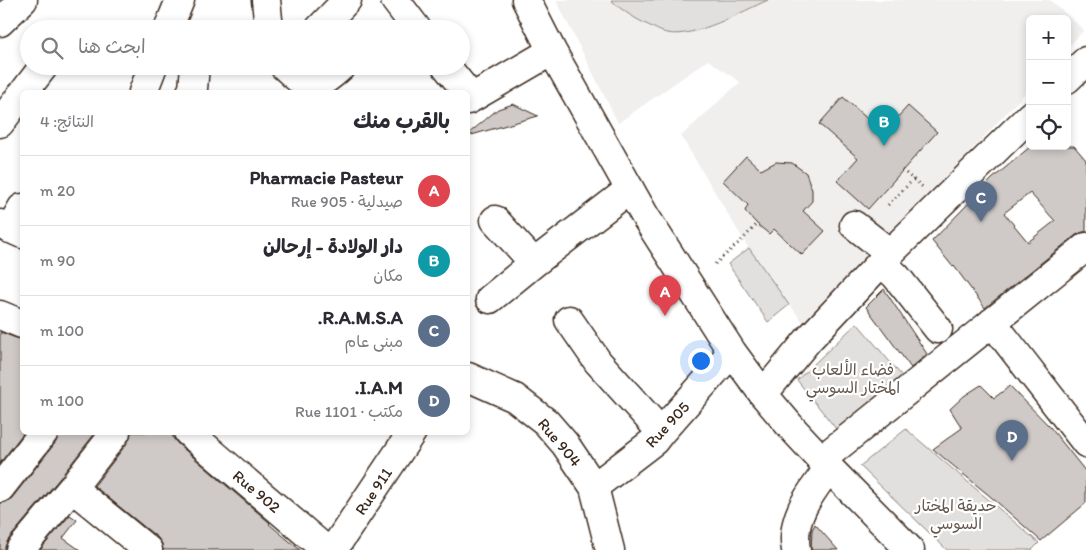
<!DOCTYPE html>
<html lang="ar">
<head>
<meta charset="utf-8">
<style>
  :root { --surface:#fff; --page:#f2f2f3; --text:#2b2b33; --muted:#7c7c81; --line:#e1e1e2; --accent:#0f766e }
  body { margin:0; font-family:Itim,"Playpen Sans Arabic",sans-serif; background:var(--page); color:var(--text); direction:rtl }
  .controls { position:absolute; right:15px; top:15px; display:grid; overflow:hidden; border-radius:8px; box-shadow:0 2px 8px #0003 }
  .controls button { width:45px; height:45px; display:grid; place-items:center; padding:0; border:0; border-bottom:1px solid var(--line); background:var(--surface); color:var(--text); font:25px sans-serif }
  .you { position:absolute; left:700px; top:360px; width:18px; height:18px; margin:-12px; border:4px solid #fff; border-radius:50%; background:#1a73e8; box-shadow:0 0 0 8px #1a73e833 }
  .badge { display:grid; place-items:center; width:32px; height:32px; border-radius:50%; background:var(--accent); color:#fff; font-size:16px; font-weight:700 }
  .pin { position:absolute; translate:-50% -41px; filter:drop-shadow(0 1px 2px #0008) }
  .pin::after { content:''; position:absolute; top:26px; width:18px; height:15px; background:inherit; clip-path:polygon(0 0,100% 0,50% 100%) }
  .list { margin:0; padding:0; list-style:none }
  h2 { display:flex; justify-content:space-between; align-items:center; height:65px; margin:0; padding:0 20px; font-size:21px }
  h2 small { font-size:16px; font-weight:400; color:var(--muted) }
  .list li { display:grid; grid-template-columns:32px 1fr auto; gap:15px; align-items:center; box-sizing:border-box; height:70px; padding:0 20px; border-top:1px solid var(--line) }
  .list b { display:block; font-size:19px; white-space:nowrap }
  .list p { margin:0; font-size:16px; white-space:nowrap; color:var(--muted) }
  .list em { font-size:16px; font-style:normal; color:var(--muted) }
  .icon { flex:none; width:28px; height:28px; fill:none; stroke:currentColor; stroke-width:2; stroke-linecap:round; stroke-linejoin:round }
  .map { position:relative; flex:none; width:1086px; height:550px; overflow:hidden; direction:ltr }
  .search { position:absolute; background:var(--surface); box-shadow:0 2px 8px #0003; left:20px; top:20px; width:450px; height:55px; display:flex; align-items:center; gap:12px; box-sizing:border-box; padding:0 18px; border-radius:28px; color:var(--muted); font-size:19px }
  .panel { position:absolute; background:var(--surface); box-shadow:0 2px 8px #0003; left:20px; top:90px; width:450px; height:345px; border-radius:8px; direction:rtl }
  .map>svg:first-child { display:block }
  .built { fill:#f1efee }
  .green { fill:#e2e0de; stroke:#8e857e }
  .building { fill:#cfcac7; stroke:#3b2a1e; fill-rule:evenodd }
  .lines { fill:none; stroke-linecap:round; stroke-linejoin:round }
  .minor-casing { stroke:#3b2a1e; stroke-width:31 }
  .path { stroke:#3b2a1e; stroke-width:3; stroke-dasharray:1 4; stroke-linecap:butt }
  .minor { stroke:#fff; stroke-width:28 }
  .labels { text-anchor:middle; stroke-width:4.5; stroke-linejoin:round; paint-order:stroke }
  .park-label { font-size:16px; fill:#65584e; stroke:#fff }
  .street-label { font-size:16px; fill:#3b2a1e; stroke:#fff }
</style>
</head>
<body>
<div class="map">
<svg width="1086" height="550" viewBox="0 0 1086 550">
  <rect width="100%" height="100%" fill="#fff"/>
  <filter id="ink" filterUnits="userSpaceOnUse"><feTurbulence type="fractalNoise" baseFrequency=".02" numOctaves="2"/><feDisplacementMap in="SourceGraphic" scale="10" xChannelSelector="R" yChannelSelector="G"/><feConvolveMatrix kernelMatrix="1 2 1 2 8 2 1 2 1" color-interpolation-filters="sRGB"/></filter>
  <g filter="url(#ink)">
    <path class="built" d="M 556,0 L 1050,0 L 1084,30 L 1067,48 L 1067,19 L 1030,19 L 1030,88 L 881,246 L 807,328 L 757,261 L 743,239 L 681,136 L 740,82 L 708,60 L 618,123 Z"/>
    <path class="green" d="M 611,0 L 768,0 C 743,11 694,39 667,33 C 660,32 653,27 646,24 C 634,18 621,10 611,0 Z
      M 749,248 L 789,305 L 768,322 L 728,264 Z
      M 857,323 L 907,382 L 841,435 L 797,380 Z
      M 906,429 L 1039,543 L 1032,550 L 947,550 L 860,466 Z"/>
    <path class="building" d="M 843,97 L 883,133 L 908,106 L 937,132 L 868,209 L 837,181 L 858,158 L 819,124 Z
      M 513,104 L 538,116 L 468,136 L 468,134 L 498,109 Z
      M 1031,146 L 1074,146 L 1086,160 L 1086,232 L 1083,232 L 1076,235 L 985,308 L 954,266 L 953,267 L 932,241 L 992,179 ZM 1030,193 L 1055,221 L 1028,242 L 1004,213 Z
      M 746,156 L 761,170 L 776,162 L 792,163 L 806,173 L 812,190 L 812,201 L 803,211 L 825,231 L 802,255 L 774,229 L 769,234 L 757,224 L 745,211 L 748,205 L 723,181 Z
      M 884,289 L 927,354 L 911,368 L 866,307 Z
      M 0,332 L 16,338 L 22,339 L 22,432 L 24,432 L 0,463 Z
      M 981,385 L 994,398 L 1010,386 L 1050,427 L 1086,472 L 1086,503 L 1041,541 L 997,502 L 933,449 L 962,428 L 950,409 L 964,396 Z
      M 59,432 L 96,432 L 60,478 L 8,540 L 5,547 L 5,550 L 0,550 L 0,503 L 6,502 L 12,498 L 56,442 Z
      M 131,432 L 173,432 L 173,438 L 178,444 L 270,523 L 269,524 L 300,550 L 163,550 L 162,544 L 158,538 L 94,486 L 128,442 Z
      M 70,515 L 77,520 L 63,538 L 80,550 L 40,550 Z
      M 815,524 L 838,550 L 811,550 L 812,530 Z"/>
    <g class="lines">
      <defs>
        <path id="minor" d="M 266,0 L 269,29
          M 395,0 L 417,29
          M 526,0 L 552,51 L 645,216 L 732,352 L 763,394 L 791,427 L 829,468 L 910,550
          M 0,22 L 23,0
          M 168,29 L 180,0
          M 319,29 L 347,0
          M 284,66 C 290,71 296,78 303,82 C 318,90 331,75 342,66
          M 446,66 L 467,92
          M 1067,79 L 1086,61
          M 24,92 L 44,66
          M 143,92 L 153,66
          M 191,92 L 193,89 L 195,66
          M 468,100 L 552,51
          M 0,123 L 22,94
          M 495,220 L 534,263
          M 0,224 L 22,234
          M 854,225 L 890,253
          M 10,229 L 22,208
          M 882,263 L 896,276 L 938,329
          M 490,299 L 534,263 L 630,189
          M 0,315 L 22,324
          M 569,320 L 598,362 L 661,432
          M 992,322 L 1086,443
          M 468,377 L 515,398 L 546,422 L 565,444 L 594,487 L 610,550
          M 763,394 L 808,340 L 890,253 L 1030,116
          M 188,432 L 326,550
          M 821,460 L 1086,247
          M 594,487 L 654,441 L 661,432 L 732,352
          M 0,488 L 44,432
          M 72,488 L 148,550
          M 20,550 L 72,488 L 116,432
          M 333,550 L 412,432
          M 796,550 C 790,518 811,492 829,468"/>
      </defs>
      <use href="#minor" class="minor-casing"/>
      <path class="path" d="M 902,170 L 924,188
        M 888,205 L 914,179
        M 715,264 L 743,239 L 757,224"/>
      <use href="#minor" class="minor"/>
    </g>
  </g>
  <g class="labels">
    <g class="park-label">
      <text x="853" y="375">فضاء الألعاب<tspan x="853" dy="18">المختار السوسي</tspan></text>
      <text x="956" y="511">حديقة المختار<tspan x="956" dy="18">السوسي</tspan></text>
    </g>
    <g class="street-label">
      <text transform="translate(667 424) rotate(-47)" y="6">Rue 905</text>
      <text transform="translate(560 442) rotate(50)" y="6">Rue 904</text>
      <text transform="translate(257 491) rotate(40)" y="6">Rue 902</text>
      <text transform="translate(373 491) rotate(-56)" y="6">Rue 911</text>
    </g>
  </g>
</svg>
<div class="controls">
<button>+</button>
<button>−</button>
<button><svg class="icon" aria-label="locate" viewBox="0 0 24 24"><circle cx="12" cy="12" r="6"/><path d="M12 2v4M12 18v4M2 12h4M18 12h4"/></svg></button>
</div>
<div class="you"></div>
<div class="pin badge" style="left:665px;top:316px;background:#e0444e">A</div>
<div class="pin badge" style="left:884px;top:146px;background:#0f9aa8">B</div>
<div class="pin badge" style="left:981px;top:222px;background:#5c6f8a">C</div>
<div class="pin badge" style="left:1012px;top:461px;background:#5c6f8a">D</div>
<div class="search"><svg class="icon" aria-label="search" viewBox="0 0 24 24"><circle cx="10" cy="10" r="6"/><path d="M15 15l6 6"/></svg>ابحث هنا</div>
<section class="panel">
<h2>بالقرب منك<small>النتائج: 4</small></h2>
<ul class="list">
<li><span class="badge" style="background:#e0444e">A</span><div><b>Pharmacie Pasteur</b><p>صيدلية · Rue 905</p></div><em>20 m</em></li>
<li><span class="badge" style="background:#0f9aa8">B</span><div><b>دار الولادة - إرحالن</b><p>مكان</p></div><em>90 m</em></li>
<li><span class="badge" style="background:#5c6f8a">C</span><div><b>R.A.M.S.A.</b><p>مبنى عام</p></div><em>100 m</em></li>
<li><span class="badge" style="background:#5c6f8a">D</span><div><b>I.A.M.</b><p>مكتب · Rue 1101</p></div><em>100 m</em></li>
</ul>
</section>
</div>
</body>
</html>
